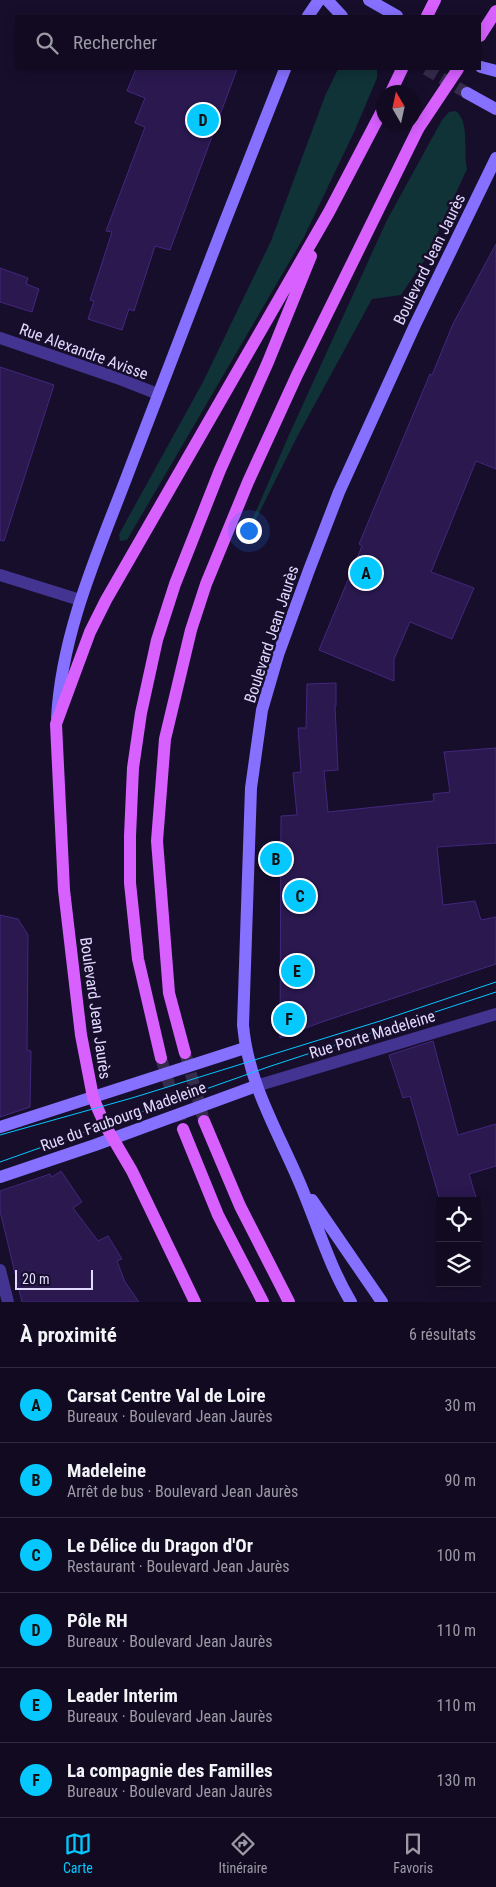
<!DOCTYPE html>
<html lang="fr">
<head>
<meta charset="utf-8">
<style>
  :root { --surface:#110a21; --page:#1a132a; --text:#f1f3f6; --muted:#9c9aa5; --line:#302b3f; --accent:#05c8ff }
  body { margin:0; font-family:"Roboto Condensed",sans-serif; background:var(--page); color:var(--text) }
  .controls { position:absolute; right:15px; bottom:15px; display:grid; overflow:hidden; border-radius:0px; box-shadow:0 2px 12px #0003 }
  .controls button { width:45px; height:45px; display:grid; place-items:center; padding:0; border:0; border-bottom:1px solid var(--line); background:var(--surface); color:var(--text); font:25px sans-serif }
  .compass { position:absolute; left:376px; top:85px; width:45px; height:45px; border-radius:50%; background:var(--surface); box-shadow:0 2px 12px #0003; rotate:351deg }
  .scale { position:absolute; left:15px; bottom:12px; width:78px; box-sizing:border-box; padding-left:5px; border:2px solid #e2d9ff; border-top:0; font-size:14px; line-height:18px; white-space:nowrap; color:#e2d9ff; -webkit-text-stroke:4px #170e2c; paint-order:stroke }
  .you { position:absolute; left:248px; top:530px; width:18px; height:18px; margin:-12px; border:4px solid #fff; border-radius:50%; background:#1a73e8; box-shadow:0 0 0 8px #1a73e833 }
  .badge { display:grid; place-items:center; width:32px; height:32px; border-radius:50%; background:var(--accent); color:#111; font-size:16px; font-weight:700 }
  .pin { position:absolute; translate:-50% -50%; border:2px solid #fff; box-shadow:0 1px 5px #0006 }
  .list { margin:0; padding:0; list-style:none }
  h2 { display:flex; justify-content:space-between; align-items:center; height:65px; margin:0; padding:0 20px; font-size:21px }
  h2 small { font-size:16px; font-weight:400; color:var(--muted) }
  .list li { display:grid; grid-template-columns:32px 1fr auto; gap:15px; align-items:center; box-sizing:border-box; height:75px; padding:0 20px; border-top:1px solid var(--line) }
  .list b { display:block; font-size:19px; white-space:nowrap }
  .list p { margin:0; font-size:16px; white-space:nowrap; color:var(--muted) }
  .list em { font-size:16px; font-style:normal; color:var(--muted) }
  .icon { flex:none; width:28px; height:28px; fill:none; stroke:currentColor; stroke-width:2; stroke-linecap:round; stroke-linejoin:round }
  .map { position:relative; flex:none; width:496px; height:1302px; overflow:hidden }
  .search { position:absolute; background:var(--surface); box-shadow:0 2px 12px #0003; left:15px; right:15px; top:15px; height:55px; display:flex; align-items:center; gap:12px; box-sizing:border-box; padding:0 18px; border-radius:0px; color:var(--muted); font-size:19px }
  .sheet { height:515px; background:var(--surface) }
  nav { display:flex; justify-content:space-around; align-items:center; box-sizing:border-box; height:70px; border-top:1px solid var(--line); background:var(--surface); font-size:14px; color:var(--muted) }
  nav a { display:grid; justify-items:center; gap:2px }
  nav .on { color:var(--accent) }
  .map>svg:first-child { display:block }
  .green { fill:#103337 }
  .building { fill:#2a184f; stroke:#43277e }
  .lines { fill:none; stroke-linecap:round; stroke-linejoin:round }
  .secondary-tunnel { stroke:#352c4c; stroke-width:12; stroke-dasharray:12 6; stroke-linecap:butt }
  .primary-tunnel { stroke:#352c4c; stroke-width:12; stroke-dasharray:12 6; stroke-linecap:butt }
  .street { stroke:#423490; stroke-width:12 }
  .secondary { stroke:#8570ff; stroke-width:12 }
  .primary { stroke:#d760ff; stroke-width:12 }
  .tram { stroke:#05c8ff; stroke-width:1 }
  .primary-bridge { stroke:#d760ff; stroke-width:12 }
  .labels { text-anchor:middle; stroke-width:5; stroke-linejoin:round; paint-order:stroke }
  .street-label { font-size:16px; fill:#e2d9ff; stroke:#170e2c }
</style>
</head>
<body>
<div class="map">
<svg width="496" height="1302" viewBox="0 0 496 1302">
  <rect width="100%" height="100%" fill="#170e2c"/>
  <path class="green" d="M 340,69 L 377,69 L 377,78 L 355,130 L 304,237 L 127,540 L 120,541 L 119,535 L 123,527 L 203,382 L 271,241 L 325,96 L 337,71 Z
    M 456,111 C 470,123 463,151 467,169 L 426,258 L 401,295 L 372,299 L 297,437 L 252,527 L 250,525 L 289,435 L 387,220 L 442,120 L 449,112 Z"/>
  <path class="building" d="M 136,69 L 237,69 L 170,250 L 155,246 L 134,311 L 129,309 L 122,330 L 88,319 L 94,301 L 90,300 L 112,232 L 106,231 L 145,127 L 135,123 L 145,98 L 127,91 Z
    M 496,244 L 496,469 L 476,461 L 431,572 L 474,588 L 452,639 L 410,622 L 394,659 L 394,681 L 319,650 L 362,546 L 359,544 L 430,374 L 432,375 L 453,324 Z
    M 0,268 L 28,278 L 26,284 L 39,289 L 32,312 L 0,302 Z
    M 0,367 L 54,385 L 4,541 L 0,540 Z
    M 336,683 L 336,706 L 335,706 L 338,770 L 324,771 L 328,812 L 434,801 L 433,794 L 450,792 L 444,752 L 496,748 L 496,843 L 437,847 L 443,905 L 475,901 L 481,920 L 496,917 L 496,964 L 319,1023 L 280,1038 L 281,816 L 297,815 L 293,773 L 301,772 L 298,728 L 306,728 L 307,684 Z
    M 0,915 L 18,919 L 28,935 L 27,1050 L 31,1051 L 30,1107 L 0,1117 Z
    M 433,1041 L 458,1135 L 496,1124 L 496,1166 L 469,1174 L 477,1201 L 440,1201 L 410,1096 L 403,1098 L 389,1055 Z
    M 61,1171 L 82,1202 L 73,1208 L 98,1241 L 108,1236 L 122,1259 L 117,1261 L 125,1282 L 139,1302 L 22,1302 L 0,1211 L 0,1191 L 50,1174 L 52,1177 Z"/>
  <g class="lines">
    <path class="secondary-tunnel" d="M 426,69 L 467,93"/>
    <path class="primary-tunnel" d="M 186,1056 L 204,1121
      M 161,1058 L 183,1129"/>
    <path class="street" d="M 0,338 L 117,378 L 158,394
      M 0,575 L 80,600
      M 256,1086 L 496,1014
      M 0,1270 L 8,1302"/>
    <path class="secondary" d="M 327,0 L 342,16
      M 369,0 L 397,16
      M 308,16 L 319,0
      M 481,67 L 496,71
      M 467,93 L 496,109
      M 57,718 C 62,628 101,546 132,463 C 182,331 233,200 285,69
      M 0,1127 L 245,1048
      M 0,1177 L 95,1145 L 256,1086
      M 312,1200 L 382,1302
      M 351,1302 C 328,1264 316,1220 298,1179 C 276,1128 248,1082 243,1025 L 251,788 L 262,710 L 278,655 L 309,570 L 339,492 L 415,325 L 496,158"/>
    <path class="primary" d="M 427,16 L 435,0
      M 480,36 L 496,11
      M 391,92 L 402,69
      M 185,1053 L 169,993 L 157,841 L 165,739 L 191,630 L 206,584 L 248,482 L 297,375 L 418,129
      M 161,1058 L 138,959 L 130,883 L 130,836 L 133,768 L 141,713 L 157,640 L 175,584 L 220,470 L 268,362 L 311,256
      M 204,1121 L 240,1206 L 289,1302
      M 183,1129 L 218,1215 L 263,1302
      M 195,1302 L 132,1171 L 105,1125 L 97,1107 L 93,1097 L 81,1035 L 64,890 L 56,724 L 90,632 L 106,600 L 329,212 L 384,107"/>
    <path class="tram" d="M 0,1135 L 132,1098 L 380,1021 L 496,982
      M 0,1162 L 268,1067 L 496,992"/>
    <path class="primary-bridge" d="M 418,129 L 458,69"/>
  </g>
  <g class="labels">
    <g class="street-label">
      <text transform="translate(429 259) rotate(-64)" y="6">Boulevard Jean Jaurès</text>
      <text transform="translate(84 351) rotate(20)" y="6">Rue Alexandre Avisse</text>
      <text transform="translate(271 634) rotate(-72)" y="6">Boulevard Jean Jaurès</text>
      <text transform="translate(96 1008) rotate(82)" y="6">Boulevard Jean Jaurès</text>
      <text transform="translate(372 1034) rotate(-17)" y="6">Rue Porte Madeleine</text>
      <text transform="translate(123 1116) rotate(-20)" y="6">Rue du Faubourg Madeleine</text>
    </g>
  </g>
</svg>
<div class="controls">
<button><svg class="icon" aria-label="locate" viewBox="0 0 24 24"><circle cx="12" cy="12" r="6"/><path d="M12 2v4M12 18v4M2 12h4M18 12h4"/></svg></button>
<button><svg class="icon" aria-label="layers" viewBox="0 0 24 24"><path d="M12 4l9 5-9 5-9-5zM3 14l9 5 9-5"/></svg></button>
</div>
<svg class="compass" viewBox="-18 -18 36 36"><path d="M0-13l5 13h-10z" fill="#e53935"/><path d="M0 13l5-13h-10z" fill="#9c9aa5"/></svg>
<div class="scale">20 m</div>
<div class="you"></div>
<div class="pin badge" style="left:366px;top:573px">A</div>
<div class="pin badge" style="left:276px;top:859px">B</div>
<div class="pin badge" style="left:300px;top:896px">C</div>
<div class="pin badge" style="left:203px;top:120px">D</div>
<div class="pin badge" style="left:297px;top:971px">E</div>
<div class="pin badge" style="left:289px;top:1019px">F</div>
<div class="search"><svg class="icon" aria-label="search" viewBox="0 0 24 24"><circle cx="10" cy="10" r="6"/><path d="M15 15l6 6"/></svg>Rechercher</div>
</div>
<section class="sheet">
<h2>À proximité<small>6 résultats</small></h2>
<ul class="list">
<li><span class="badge">A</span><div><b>Carsat Centre Val de Loire</b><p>Bureaux · Boulevard Jean Jaurès</p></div><em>30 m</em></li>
<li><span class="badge">B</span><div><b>Madeleine</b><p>Arrêt de bus · Boulevard Jean Jaurès</p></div><em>90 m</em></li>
<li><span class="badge">C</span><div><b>Le Délice du Dragon d'Or</b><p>Restaurant · Boulevard Jean Jaurès</p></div><em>100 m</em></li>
<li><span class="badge">D</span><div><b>Pôle RH</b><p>Bureaux · Boulevard Jean Jaurès</p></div><em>110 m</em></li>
<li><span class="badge">E</span><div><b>Leader Interim</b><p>Bureaux · Boulevard Jean Jaurès</p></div><em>110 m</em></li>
<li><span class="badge">F</span><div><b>La compagnie des Familles</b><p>Bureaux · Boulevard Jean Jaurès</p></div><em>130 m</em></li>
</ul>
</section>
<nav>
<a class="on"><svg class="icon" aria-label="map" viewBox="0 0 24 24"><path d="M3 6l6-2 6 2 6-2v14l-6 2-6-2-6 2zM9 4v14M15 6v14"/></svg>Carte</a>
<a><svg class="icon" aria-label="directions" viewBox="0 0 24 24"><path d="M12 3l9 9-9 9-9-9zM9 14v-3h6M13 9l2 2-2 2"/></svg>Itinéraire</a>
<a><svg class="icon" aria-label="saved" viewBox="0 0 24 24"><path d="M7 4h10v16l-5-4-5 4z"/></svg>Favoris</a>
</nav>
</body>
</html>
